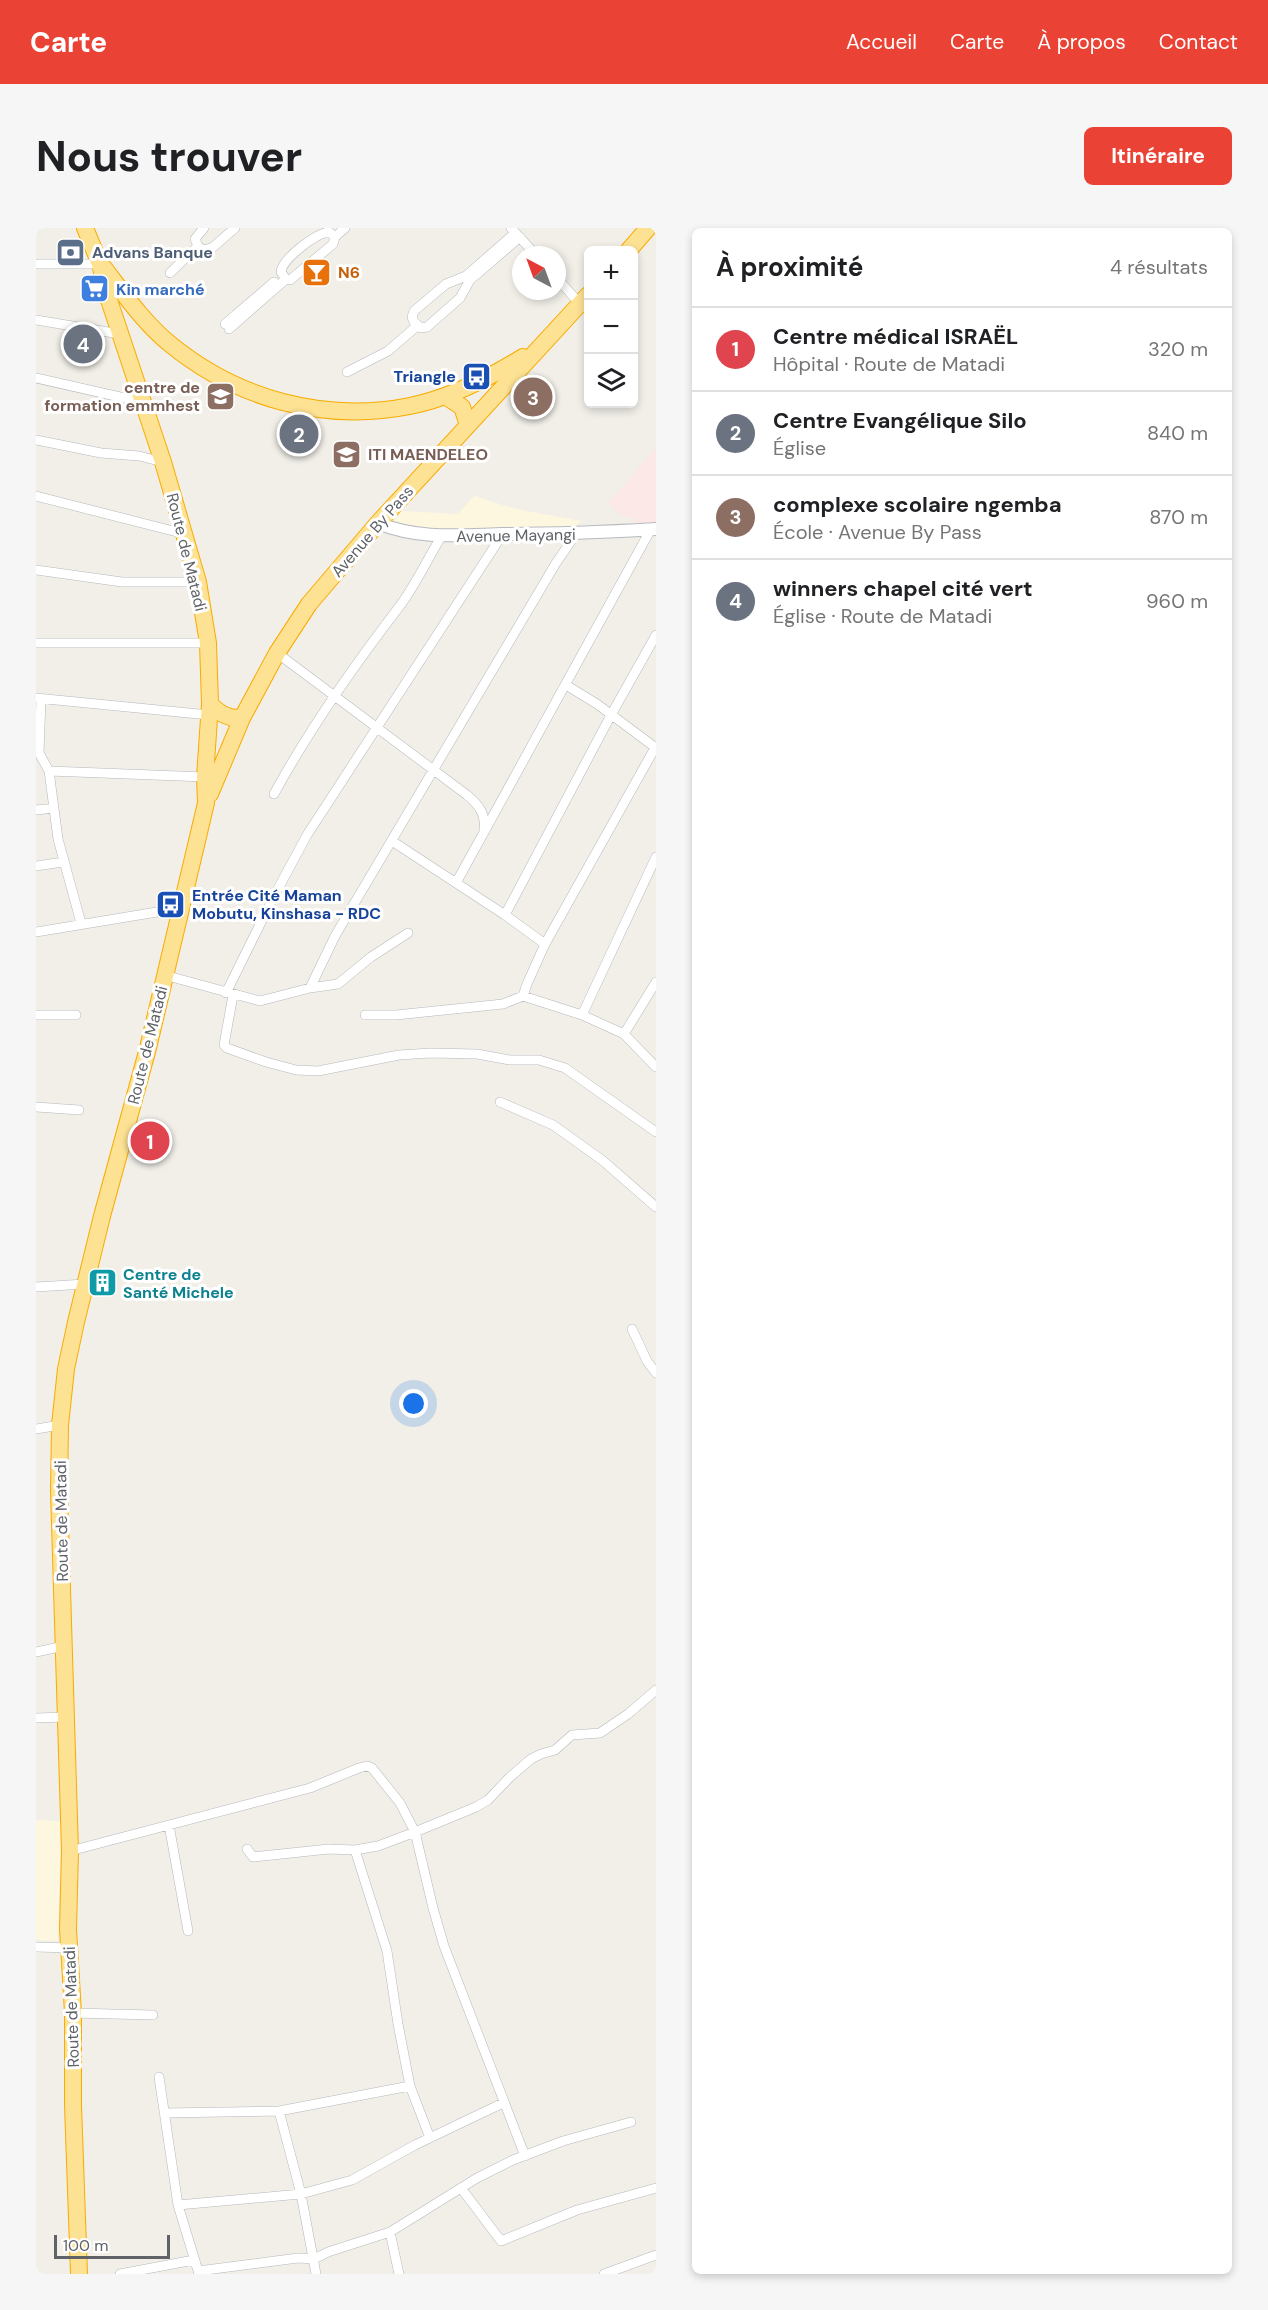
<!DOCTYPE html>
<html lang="fr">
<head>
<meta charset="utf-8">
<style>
  :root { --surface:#fff; --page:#f6f6f6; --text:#202124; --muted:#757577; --line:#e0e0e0; --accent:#ea4335 }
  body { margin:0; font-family:"DM Sans",sans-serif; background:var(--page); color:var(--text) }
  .controls { position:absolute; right:18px; top:18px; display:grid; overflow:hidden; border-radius:9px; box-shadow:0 3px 9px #0003 }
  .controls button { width:54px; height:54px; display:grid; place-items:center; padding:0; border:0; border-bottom:2px solid var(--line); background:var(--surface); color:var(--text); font:30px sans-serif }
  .compass { position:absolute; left:476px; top:18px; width:54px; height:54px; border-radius:50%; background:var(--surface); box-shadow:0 3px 9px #0003; rotate:319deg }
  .scale { position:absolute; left:18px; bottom:15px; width:116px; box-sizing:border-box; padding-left:6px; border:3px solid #5f6368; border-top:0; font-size:16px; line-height:21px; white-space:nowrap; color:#5f6368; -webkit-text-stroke:4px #fff; paint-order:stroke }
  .you { position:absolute; left:378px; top:1176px; width:21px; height:21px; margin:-15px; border:4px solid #fff; border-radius:50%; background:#1a73e8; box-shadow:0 0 0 9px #1a73e833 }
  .badge { display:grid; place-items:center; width:39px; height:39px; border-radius:50%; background:var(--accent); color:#fff; font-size:20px; font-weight:700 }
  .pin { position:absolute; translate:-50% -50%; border:3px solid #fff; box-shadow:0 2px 6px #0006 }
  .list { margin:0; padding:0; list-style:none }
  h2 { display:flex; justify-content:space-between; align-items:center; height:78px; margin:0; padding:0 24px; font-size:26px }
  h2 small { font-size:20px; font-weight:400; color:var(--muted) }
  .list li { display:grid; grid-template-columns:39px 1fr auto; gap:18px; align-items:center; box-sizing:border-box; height:84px; padding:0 24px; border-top:2px solid var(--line) }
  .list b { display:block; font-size:22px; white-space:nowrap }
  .list p { margin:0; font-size:20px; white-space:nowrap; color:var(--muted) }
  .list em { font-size:20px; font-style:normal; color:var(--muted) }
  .icon { flex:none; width:33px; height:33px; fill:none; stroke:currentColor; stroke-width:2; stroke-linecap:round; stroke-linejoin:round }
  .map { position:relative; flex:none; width:620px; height:2046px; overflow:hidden; border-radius:9px }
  header { display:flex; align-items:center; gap:36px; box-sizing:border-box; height:84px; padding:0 30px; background:var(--accent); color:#fff }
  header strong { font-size:28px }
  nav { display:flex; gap:33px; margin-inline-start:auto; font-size:21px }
  .intro { display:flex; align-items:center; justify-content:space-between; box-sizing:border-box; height:144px; padding:0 36px }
  h1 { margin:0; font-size:42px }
  .button { padding:15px 27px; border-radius:9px; background:var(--accent); color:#fff; font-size:21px; font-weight:700 }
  main { display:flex; gap:36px; padding:0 36px }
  aside { flex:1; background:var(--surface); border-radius:9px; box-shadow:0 3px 9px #0003 }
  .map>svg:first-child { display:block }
  .commercial { fill:#fef7e0 }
  .medical { fill:#fce8e6 }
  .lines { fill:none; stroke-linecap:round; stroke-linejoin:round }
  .street-casing { stroke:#b5b8bc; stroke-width:10 }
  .secondary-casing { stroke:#b6babf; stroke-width:14 }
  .highway-casing { stroke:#f9ab00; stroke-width:18 }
  .street { stroke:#fff; stroke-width:9 }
  .secondary { stroke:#fff; stroke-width:12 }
  .highway { stroke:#fde293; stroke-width:16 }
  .labels { text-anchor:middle; stroke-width:6; stroke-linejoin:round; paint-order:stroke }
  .service-label { font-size:16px; font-weight:bold; fill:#4e5e75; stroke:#fff; text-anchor:start }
  .food-label { font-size:16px; font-weight:bold; fill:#c56008; stroke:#fff; text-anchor:start }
  .shop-label { font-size:16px; font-weight:bold; fill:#366cbe; stroke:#fff; text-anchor:start }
  .transit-label { font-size:16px; font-weight:bold; fill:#164399; stroke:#fff; text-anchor:end }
  .education-label { font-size:16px; font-weight:bold; fill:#785e54; stroke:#fff; text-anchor:end }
  .street-label { font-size:16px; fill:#5f6368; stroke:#fff }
  .culture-label { font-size:16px; font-weight:bold; fill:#0d838f; stroke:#fff; text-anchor:start }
</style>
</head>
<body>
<header>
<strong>Carte</strong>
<nav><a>Accueil</a><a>Carte</a><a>À propos</a><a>Contact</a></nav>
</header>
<div class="intro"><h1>Nous trouver</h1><a class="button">Itinéraire</a></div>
<main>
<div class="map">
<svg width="620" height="2046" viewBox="0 0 620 2046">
  <rect width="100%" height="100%" fill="#f1efe8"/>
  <path class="commercial" d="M 438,268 L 480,281 L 545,293 L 536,302 L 406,306 L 356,296 L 366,283 L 422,286 Z
    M 0,1592 L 25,1593 L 22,1713 L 0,1712 Z"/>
  <path class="medical" d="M 620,220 L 620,297 L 598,297 L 597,289 L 587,289 L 572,275 Z"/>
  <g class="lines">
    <defs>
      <path id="street" d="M 475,0 L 500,27
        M 479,5 L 430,48 L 410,56 L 378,83 L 376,89 L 378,94 L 385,100 L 391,99 L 424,70 L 434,52 L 484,9
        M 162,18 L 167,22 L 176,20 L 199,0
        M 162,18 L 159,11 L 168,0
        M 2,36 L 64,36
        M 134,45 L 162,18
        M 521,50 L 544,76
        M 250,51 L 245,44 C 246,31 280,5 293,4 L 299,9
        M 0,92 L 84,106
        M 189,96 L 238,54
        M 193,101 L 250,51 L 254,52 L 297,16 L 299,9 L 309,0
        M 311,144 L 352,123 L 381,98
        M 0,150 L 106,174
        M 0,212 L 65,225 L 103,228 L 127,234
        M 0,268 L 149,306
        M 0,342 L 86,354 L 162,354
        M 0,415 L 172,415
        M 241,425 L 431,567 C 443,577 450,586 448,602
        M 530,457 L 561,476 L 620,520
        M 0,470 L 173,487
        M 5,471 L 3,525 L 13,543 L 22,611 L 45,695
        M 13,543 L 169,549
        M 238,566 C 274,500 317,439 363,379 C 379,358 391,332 405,309
        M 0,582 L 18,580
        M 356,613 L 469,687 L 509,716
        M 0,638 L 27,634
        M 420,655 L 615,301
        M 469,687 L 575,487 L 620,407
        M 0,704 L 145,680
        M 128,747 L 224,773 L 274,760 L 302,756 L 335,729 L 372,705
        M 274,760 L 299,708 L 520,335 L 540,306
        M 190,765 L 237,670 L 271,607 L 466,307
        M 197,767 L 188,817 L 191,820 L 230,834 L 260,842 L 282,843 L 363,827 L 395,825 L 441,826 L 474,832 L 503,832 L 529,840 L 620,904
        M 487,768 L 491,756 L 509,716 L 620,518
        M 0,787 L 40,787
        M 329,787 L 360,787 L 467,776 L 487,768 L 546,787 L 588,806 L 620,839
        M 546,787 L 620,629
        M 588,806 L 620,754
        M 464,874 L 517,897 L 566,932 L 620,979
        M 0,879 L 43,882
        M 0,1059 L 49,1056
        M 596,1101 L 611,1133 L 620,1145
        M 0,1201 L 24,1197
        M 0,1424 L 28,1418
        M 0,1490 L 30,1489
        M 133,1597 L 152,1703
        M 211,1621 L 217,1629 L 293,1621 L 319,1622 L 342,1618 L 379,1604 L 440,1579 L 452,1572 L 474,1549 L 495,1531 L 505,1526 L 519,1522 L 536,1507 L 564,1505 L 592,1486 L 620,1462
        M 319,1622 L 351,1723 L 362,1796 L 374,1858 L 394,1910
        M 34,1623 L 274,1560 L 323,1540 L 331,1538 L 336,1540 L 364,1575 L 379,1604 L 397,1680 L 408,1718 L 489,1928
        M 0,1719 L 34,1720
        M 37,1785 L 117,1787
        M 123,1849 L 142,1977 L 163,2046
        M 243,1883 L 265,1966 L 280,2046
        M 128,1885 L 243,1883 L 374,1858
        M 425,1960 L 465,2013 L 541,1982 L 620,1960
        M 142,1977 L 265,1966 L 316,1952 L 379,1917 L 467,1875
        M 354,2004 L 363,2046
        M 162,2043 L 262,2030 L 278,2031 L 292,2024 L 354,2004 L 441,1950 L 477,1932 L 527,1913 L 595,1894
        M 84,2046 L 158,2032
        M 568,2046 L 620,2027"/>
      <path id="secondary" d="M 342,295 C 383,312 425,307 468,306 C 519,306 569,304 620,301"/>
      <path id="highway" d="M 593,22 L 612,0
        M 68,40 C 88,66 108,95 134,116 C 201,171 288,195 374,178 C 414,170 453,150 487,129
        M 409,168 L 426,179 L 432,197
        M 174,476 C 183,485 192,491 206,490
        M 174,566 L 206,490 L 241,425 L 273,376 L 342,295 L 552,67
        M 43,2046 L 37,1877 L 37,1785 L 32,1701 L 34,1623 L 23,1263 L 24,1197 L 30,1141 L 40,1094 L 66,988 L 112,820 L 170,575 L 169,549 L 174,476 L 172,415 L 162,354 L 127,234 L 72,69 L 64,36 L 49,0"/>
    </defs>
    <use href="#street" class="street-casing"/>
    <use href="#secondary" class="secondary-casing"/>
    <use href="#highway" class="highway-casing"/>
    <use href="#street" class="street"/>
    <use href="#secondary" class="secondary"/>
    <use href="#highway" class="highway"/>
  </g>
  <defs>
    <symbol id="bank-square" viewBox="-11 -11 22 22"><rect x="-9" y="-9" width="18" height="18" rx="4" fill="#5c6f8a" stroke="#fff"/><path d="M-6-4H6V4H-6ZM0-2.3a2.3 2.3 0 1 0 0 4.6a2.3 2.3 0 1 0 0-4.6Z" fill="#fff"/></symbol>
    <symbol id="bar-square" viewBox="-11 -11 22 22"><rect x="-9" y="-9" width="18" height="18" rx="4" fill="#e8710a" stroke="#fff"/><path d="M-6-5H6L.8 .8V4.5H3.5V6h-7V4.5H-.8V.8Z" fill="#fff"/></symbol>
    <symbol id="supermarket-square" viewBox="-11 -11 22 22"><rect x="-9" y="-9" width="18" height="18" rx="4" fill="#3f7fe0" stroke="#fff"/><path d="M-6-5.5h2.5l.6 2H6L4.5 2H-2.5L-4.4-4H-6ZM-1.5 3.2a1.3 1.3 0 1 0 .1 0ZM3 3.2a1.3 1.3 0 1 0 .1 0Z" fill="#fff"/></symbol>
    <symbol id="bus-square" viewBox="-11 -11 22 22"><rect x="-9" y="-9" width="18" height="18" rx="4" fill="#1a4fb4" stroke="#fff"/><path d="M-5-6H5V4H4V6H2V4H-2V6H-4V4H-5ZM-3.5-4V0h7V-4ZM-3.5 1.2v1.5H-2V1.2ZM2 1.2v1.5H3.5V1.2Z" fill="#fff"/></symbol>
    <symbol id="school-square" viewBox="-11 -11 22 22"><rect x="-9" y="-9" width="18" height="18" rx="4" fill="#8d6e63" stroke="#fff"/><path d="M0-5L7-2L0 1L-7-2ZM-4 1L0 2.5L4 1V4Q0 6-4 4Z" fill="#fff"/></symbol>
    <symbol id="building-square" viewBox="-11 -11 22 22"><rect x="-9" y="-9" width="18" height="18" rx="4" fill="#0f9aa8" stroke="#fff"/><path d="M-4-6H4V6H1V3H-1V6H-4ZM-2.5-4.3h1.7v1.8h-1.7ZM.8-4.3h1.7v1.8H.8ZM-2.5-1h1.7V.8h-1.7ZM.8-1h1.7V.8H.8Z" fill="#fff"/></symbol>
  </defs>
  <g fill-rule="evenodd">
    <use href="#bank-square" x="18" y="8" width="33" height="33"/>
    <use href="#bar-square" x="264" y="28" width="33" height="33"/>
    <use href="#supermarket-square" x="42" y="44" width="33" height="33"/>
    <use href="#bus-square" x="424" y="132" width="33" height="33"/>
    <use href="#school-square" x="168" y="152" width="33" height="33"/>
    <use href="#school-square" x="294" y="210" width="33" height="33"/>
    <use href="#bus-square" x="118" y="660" width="33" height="33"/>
    <use href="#building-square" x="50" y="1038" width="33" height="33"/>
  </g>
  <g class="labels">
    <g class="service-label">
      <text x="56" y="30">Advans Banque</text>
    </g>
    <g class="food-label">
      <text x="302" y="50">N6</text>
    </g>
    <g class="shop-label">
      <text x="80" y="67">Kin marché</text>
    </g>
    <g class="transit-label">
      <text x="420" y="154">Triangle</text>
      <text x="156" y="673" text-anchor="start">Entrée Cité Maman<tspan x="156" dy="18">Mobutu, Kinshasa - RDC</tspan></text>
    </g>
    <g class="education-label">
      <text x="164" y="165">centre de<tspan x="164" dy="18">formation emmhest</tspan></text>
      <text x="332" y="232" text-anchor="start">ITI MAENDELEO</text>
    </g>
    <g class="street-label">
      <text transform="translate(336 303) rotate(-49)" y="6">Avenue By Pass</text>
      <text transform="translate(480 307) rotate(-1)" y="6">Avenue Mayangi</text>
      <text transform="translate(151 324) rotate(76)" y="6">Route de Matadi</text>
      <text transform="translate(111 817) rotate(-76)" y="6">Route de Matadi</text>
      <text transform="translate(25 1293) rotate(-91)" y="6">Route de Matadi</text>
      <text transform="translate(35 1779) rotate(-92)" y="6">Route de Matadi</text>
    </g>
    <g class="culture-label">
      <text x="87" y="1052">Centre de<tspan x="87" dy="18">Santé Michele</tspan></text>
    </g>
  </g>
</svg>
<div class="controls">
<button>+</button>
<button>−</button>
<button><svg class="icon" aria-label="layers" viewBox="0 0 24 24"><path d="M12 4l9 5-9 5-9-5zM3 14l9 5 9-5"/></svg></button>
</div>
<svg class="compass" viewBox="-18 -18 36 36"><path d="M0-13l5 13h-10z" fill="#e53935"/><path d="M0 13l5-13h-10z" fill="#757577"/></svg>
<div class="scale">100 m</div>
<div class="you"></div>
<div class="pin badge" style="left:114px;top:913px;background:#e0444e">1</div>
<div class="pin badge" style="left:263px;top:206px;background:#6b7280">2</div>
<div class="pin badge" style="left:497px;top:169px;background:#8d6e63">3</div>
<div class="pin badge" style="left:47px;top:116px;background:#6b7280">4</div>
</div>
<aside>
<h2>À proximité<small>4 résultats</small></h2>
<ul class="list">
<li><span class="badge" style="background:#e0444e">1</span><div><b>Centre médical ISRAËL</b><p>Hôpital · Route de Matadi</p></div><em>320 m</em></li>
<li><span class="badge" style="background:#6b7280">2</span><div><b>Centre Evangélique Silo</b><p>Église</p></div><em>840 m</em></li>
<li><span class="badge" style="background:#8d6e63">3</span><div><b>complexe scolaire ngemba</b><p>École · Avenue By Pass</p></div><em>870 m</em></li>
<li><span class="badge" style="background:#6b7280">4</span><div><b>winners chapel cité vert</b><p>Église · Route de Matadi</p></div><em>960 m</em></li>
</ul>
</aside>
</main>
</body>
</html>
